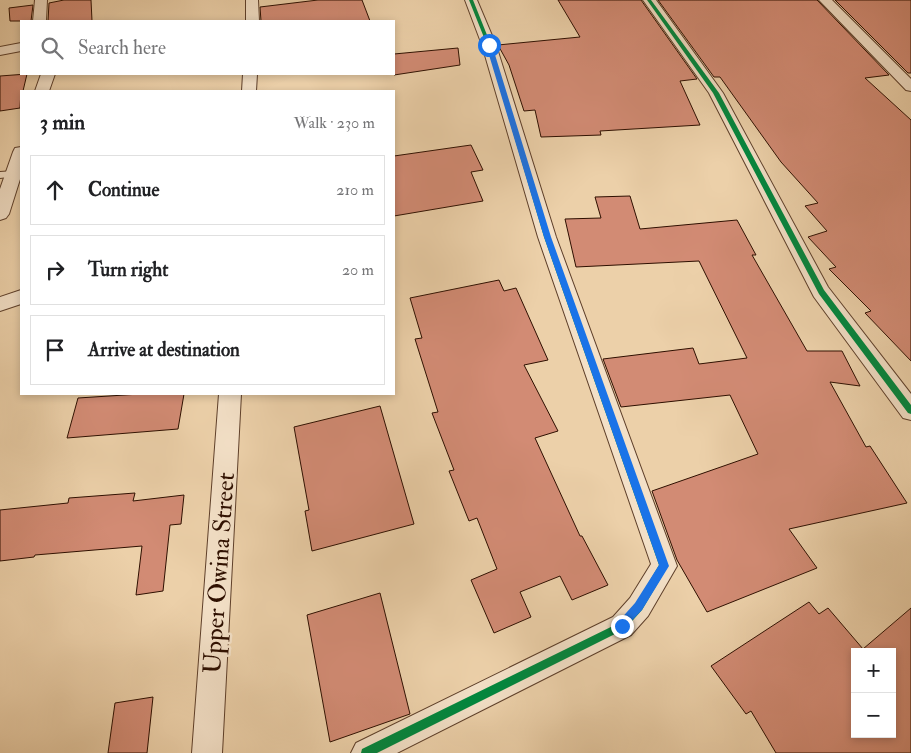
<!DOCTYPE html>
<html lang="en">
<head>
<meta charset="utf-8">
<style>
  :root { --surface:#fff; --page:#f6f6f6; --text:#202124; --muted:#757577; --line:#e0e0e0 }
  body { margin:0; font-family:"IM FELL Double Pica",serif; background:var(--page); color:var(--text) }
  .controls { position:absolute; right:15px; bottom:15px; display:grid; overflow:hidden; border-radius:0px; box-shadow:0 2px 8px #0003 }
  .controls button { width:45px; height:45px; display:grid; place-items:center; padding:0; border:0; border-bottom:1px solid var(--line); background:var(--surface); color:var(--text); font:25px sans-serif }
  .stop { position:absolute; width:15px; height:15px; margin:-11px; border:4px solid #1a73e8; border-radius:50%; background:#fff }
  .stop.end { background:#1a73e8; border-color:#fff; box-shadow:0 1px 5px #0008 }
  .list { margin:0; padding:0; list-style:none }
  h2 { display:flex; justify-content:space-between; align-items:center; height:65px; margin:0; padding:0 20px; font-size:21px }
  h2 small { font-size:16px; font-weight:400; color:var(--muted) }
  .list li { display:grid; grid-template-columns:32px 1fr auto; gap:15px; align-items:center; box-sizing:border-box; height:70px; margin:0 10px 10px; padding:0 10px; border:1px solid var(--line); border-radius:0px }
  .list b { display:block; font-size:19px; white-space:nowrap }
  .list em { font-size:16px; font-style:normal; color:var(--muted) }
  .icon { flex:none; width:28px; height:28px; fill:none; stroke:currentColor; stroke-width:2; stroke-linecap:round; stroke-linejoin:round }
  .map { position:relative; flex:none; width:911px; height:753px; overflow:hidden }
  .search { position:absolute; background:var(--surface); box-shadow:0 2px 8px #0003; left:20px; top:20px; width:375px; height:55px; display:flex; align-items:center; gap:12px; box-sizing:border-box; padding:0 18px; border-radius:0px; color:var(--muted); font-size:19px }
  .panel { position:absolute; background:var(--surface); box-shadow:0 2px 8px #0003; left:20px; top:90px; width:375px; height:305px; border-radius:0px }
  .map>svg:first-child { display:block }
  .building { fill:#d28b74; stroke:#2e0f00; fill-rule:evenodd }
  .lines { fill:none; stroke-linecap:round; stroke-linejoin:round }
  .lane-casing { stroke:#5e3f2a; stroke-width:2 }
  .street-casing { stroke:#5e3f2a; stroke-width:2 }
  .lane { fill:#f3e0c7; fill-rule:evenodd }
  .street { fill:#f3e0c7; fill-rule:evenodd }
  .cycleway-casing { stroke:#f3e0c7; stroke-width:3 }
  .cycleway { fill:#00873e; fill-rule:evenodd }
  .route { fill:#1a73e8 }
  .labels { text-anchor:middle; stroke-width:5; stroke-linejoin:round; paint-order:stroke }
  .near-street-label { font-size:25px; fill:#2e0f00; stroke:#f3e0c7 }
</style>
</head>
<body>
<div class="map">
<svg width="911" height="753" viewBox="0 0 911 753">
  <rect width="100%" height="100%" fill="#ecd0a9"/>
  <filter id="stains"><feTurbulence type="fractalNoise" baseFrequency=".004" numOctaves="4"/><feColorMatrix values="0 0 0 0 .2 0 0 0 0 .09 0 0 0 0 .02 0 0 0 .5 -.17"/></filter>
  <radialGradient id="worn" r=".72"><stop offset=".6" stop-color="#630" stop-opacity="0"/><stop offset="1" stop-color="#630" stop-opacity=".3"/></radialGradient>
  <path class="building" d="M 64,0 L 91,0 L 92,21 L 48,21 L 49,3 Z
    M 318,0 L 362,0 L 370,21 L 261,21 L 260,7 Z
    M 558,0 L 641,0 L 697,79 L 680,81 L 700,125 L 600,131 L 601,135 L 541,137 L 535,110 L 524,111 L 509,65 L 498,45 L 580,37 Z
    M 658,0 L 817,0 L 889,75 L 865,78 L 911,120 L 911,361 L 865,313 L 871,311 L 829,269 L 836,267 L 808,237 L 827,231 L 805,206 L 818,203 L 781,162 L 720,77 L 714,77 Z
    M 835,0 L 911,0 L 911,73 L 908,73 Z
    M 33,5 L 31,21 L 10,21 L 9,8 Z
    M 458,48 L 460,65 L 394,75 L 394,54 Z
    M 27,74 L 23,91 L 21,91 L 20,108 L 0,111 L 0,76 Z
    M 471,145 L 483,170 L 471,172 L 483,201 L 394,216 L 394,156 Z
    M 630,196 L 640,229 L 737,220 L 756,255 L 752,255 L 807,351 L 842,351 L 860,386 L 830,382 L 866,447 L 870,446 L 907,503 L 789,529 L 817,568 L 707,612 L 677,560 L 652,491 L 758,454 L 730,395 L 621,407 L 603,359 L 693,348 L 699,364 L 747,358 L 699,261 L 576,267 L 565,219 L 601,218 L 595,197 Z
    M 499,280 L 504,291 L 516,288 L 548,360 L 524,365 L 558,431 L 535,438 L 580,536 L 582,536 L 608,585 L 572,600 L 560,576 L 520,592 L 531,617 L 494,633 L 471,580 L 497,569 L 477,518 L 469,521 L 449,471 L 454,470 L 432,413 L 438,412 L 415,339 L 422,338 L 410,298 Z
    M 140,394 L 184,394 L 178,429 L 67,438 L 78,398 Z
    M 380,406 L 414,524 L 312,551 L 305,511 L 309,510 L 294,427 Z
    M 135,493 L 133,501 L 184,495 L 181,524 L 170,525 L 163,591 L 136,595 L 142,546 L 35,555 L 34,557 L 0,561 L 0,510 L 68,503 L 69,498 Z
    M 380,593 L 410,714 L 330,742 L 307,615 Z
    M 809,602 L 819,614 L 828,608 L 863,649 L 911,608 L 911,753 L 776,753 L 751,711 L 746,714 L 711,666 ZM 855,652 L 892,652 L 892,734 L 855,734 Z
    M 153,697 L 147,753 L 108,753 L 115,703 Z"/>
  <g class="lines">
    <defs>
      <path id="lane" d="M 14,171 L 17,172 L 17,176 L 0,178 L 0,172 Z"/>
      <path id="street" d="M 35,0 L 47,0 L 46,21 L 33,21 Z
        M 246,0 L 258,0 L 259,21 L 246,21 Z
        M 465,0 L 477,0 L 496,45 L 556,237 L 677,566 L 648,616 L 631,635 L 397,753 L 351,753 L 356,743 L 613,617 L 630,598 L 651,564 L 538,237 L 482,45 Z
        M 643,0 L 656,0 L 723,93 L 828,287 L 911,394 L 911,420 L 903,418 L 814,297 L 709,93 Z
        M 819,0 L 832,0 L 911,79 L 911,91 L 906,90 Z
        M 21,43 L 21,51 L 0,55 L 0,47 Z
        M 41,74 L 55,74 L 49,91 L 35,91 Z
        M 243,74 L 257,74 L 256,91 L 242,91 Z
        M 21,147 L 21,176 L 9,214 L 6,218 L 0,220 L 0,189 L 13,152 L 15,148 Z
        M 21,290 L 21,304 L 0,311 L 0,297 Z
        M 219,394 L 241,394 L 222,753 L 192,753 Z"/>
    </defs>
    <use href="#lane" class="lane-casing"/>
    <use href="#street" class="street-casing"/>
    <use href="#lane" class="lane"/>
    <use href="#street" class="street"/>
    <defs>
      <path id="cycleway" d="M 469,0 L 473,0 L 491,45 L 550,237 L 668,566 L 642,610 L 625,629 L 377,753 L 361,753 L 362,749 L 619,623 L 636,604 L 659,565 L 544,237 L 487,45 Z
        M 647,0 L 651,0 L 719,93 L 824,290 L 911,405 L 911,414 L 908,413 L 819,294 L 713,93 Z"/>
    </defs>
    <use href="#cycleway" class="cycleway-casing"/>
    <use href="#cycleway" class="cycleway"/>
  </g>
  <path class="route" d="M 489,43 L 492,45 L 551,237 L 669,566 L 642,610 L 622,631 L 617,626 L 618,622 L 635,603 L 659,565 L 544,237 L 486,45 Z"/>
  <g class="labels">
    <g class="near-street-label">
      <text transform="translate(218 573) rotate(-86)" y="9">Upper Owina Street</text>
    </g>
  </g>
  <rect width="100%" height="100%" filter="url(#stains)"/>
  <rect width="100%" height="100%" fill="url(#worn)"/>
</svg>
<div class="controls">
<button>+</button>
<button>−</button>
</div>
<div class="stop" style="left:489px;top:45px"></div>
<div class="stop end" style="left:622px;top:626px"></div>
<div class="search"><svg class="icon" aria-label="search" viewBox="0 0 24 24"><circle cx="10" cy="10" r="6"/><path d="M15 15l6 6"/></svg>Search here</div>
<section class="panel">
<h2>3 min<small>Walk · 230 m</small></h2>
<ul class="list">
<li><svg class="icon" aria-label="ahead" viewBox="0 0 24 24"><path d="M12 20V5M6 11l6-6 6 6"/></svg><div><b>Continue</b></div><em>210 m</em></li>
<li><svg class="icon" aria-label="right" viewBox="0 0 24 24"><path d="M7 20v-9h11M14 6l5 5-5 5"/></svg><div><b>Turn right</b></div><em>20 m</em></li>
<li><svg class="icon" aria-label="arrive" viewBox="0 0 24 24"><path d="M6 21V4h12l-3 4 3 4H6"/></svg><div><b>Arrive at destination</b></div></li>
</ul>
</section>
</div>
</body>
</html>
